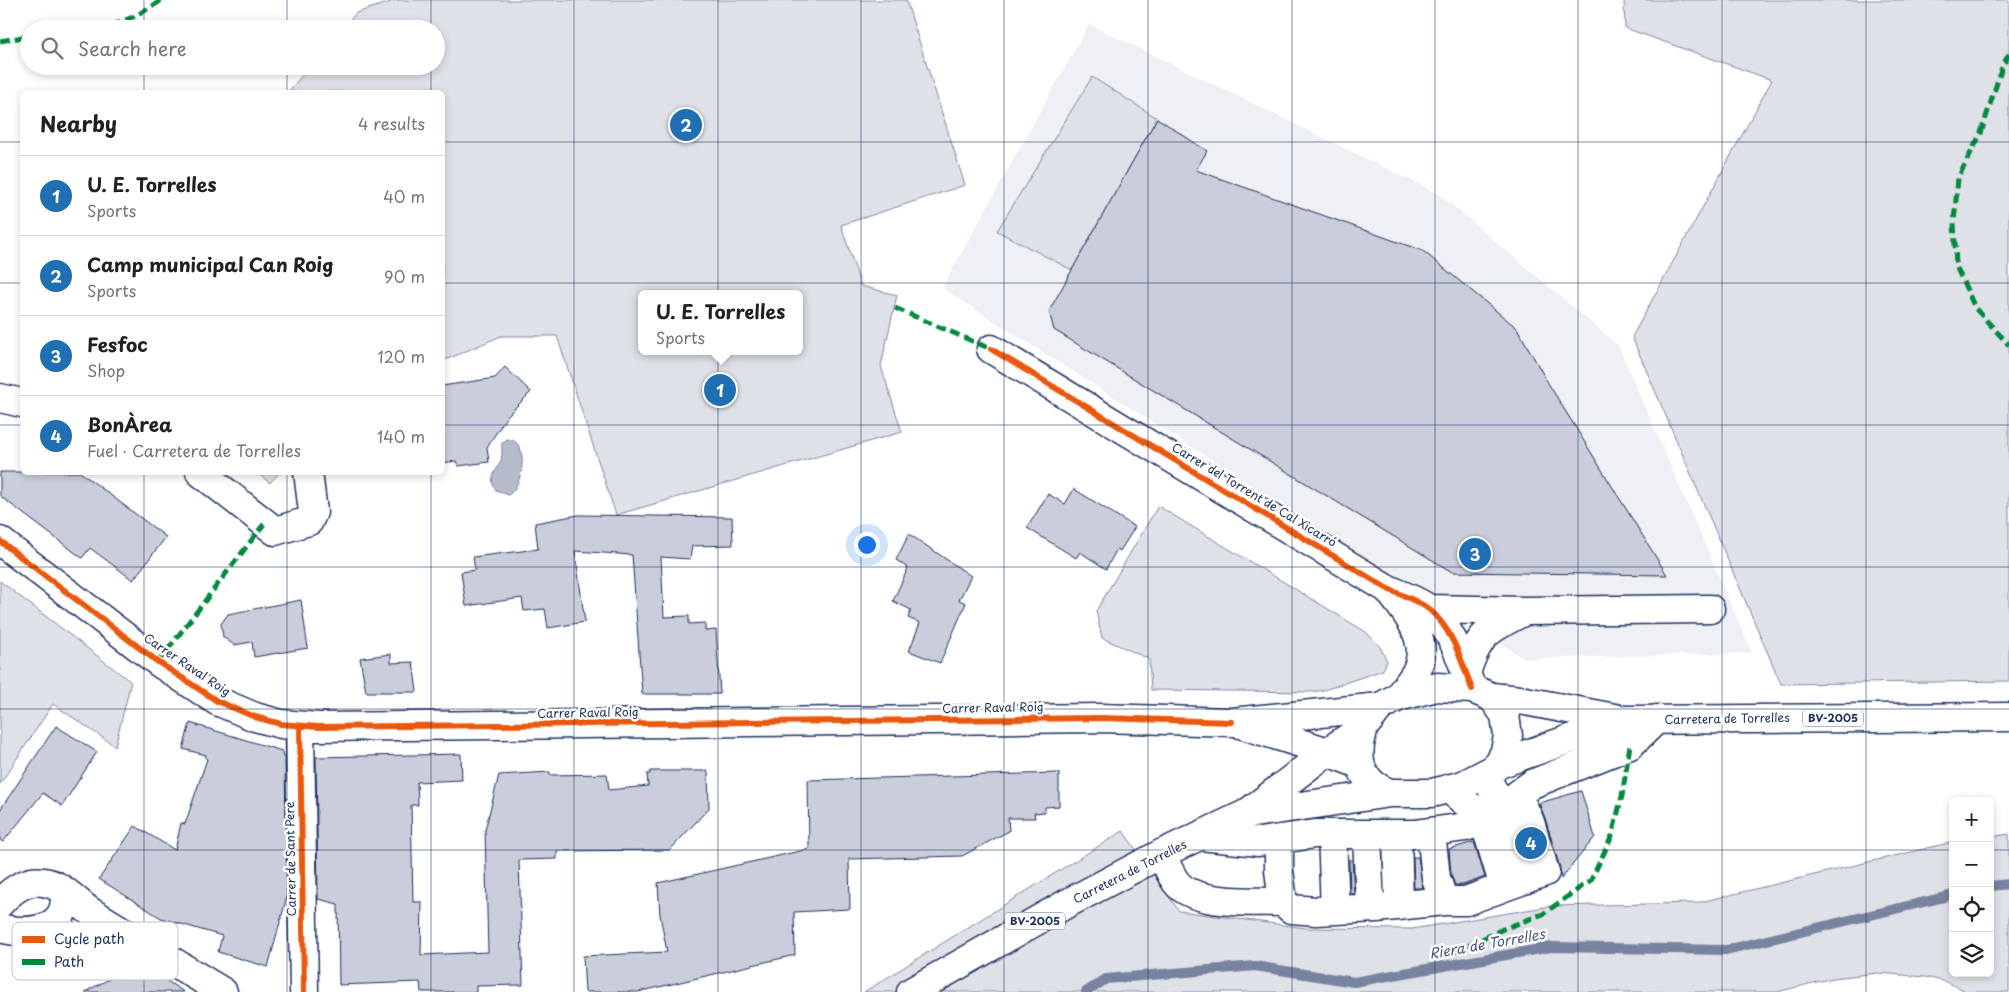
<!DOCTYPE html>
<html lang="en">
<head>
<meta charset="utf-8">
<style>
  :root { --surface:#fff; --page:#f2f2f2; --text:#202124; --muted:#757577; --line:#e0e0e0; --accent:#1f6fb2 }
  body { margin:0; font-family:"Playpen Sans",sans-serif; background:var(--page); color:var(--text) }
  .controls { position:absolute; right:15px; bottom:15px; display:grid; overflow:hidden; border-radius:8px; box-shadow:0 2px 8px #0003 }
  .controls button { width:45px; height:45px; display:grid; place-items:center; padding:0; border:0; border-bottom:1px solid var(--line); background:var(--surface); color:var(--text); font:25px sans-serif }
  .you { position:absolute; left:866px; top:544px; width:18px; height:18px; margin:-12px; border:4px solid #fff; border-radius:50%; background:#1a73e8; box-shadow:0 0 0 8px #1a73e833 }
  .badge { display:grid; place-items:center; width:32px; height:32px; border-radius:50%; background:var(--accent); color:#fff; font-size:16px; font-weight:700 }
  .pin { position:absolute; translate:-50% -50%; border:2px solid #fff; box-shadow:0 1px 5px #0006 }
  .popup { position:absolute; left:638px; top:290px; width:165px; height:65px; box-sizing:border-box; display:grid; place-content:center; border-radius:8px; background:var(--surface); filter:drop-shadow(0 1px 4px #0005); font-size:16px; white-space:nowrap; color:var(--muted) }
  .popup b { font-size:19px; color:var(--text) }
  .popup::after { content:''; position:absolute; left:50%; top:100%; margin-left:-10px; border:10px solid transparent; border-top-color:var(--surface) }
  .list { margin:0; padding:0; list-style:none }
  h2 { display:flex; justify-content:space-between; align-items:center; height:65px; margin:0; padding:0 20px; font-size:21px }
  h2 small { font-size:16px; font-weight:400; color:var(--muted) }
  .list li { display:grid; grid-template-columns:32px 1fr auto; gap:15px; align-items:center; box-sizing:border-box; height:80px; padding:0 20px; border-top:1px solid var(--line) }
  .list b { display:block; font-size:19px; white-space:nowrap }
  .list p { margin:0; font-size:16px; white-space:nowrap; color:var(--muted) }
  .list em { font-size:16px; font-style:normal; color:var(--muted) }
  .icon { flex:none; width:28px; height:28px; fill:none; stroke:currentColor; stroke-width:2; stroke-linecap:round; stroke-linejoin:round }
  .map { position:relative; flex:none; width:2009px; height:992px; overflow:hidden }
  .search { position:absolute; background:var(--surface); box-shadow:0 2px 8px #0003; left:20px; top:20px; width:425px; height:55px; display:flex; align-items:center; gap:12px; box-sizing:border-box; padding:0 18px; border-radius:28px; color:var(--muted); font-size:19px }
  .panel { position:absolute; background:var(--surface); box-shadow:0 2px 8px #0003; left:20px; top:90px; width:425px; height:385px; border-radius:8px }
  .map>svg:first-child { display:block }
  .built { fill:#eff0f4 }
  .green { fill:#dee1e7; stroke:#7c88a2; fill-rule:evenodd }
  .water { fill:#b5bbca; stroke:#77839f }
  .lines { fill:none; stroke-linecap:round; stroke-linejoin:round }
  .stream { stroke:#77839f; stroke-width:10 }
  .building { fill:#caceda; stroke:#1b2f5e }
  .minor-casing { stroke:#1b2f5e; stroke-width:31 }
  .major-casing { stroke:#1b2f5e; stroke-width:31 }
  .minor { stroke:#fff; stroke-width:28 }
  .major { stroke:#fff; stroke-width:28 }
  .quiet { stroke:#00873e; stroke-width:5; stroke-dasharray:10 5; stroke-linecap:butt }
  .cycleway-casing { stroke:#fff; stroke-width:9 }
  .cycleway { stroke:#e8590c; stroke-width:6 }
  .grid { fill:none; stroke:#1b2f5e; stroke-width:1; stroke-opacity:0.55 }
  .labels { text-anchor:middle; stroke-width:5; stroke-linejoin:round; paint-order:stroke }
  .shield { fill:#fff; stroke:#5f6d8e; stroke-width:1 }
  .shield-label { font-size:11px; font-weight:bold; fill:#1b2f5e }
  .street-label { font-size:12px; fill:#1b2f5e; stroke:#fff }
  .water-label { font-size:14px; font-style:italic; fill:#49597e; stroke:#fff }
  .key { fill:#fff; stroke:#bbc1cf; stroke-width:1 }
  .key-label { font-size:14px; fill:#1b2f5e }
</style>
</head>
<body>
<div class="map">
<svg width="2009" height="992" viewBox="0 0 2009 992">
  <rect width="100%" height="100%" fill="#fff"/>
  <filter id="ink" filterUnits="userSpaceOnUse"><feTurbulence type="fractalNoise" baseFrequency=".02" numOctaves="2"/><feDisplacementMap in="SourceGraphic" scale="10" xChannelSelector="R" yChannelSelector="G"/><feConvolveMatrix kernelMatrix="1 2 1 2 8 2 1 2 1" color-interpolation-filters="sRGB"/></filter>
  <g filter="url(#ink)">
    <path class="built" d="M 1089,24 L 1439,194 L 1618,345 L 1752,653 L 1525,659 L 942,288 Z"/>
    <path class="green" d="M 397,0 L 906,0 L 965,185 L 841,225 L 861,286 L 897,295 L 881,366 L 902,432 L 616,515 L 557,336 L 501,336 L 443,361 L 442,92 L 288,92 L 310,66 L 436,66 L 436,29 L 342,29 L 356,13 ZM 641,294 L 799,294 L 799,351 L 641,351 Z
      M 1624,0 L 2009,0 L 2009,681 L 1781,684 L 1632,337 L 1772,80 L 1625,28 Z
      M 1092,77 L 1157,118 L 1072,270 L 997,231 Z
      M 257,473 L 279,473 L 270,483 Z
      M 1158,506 L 1366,632 L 1380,647 L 1387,661 L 1383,670 L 1324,690 L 1311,692 L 1151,690 L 1149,659 L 1102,638 L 1096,611 Z
      M 0,581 L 131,682 L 115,746 L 53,704 L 0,784 Z
      M 1123,831 L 1179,911 L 1306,928 L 1412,929 L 1551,906 L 1696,903 L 1953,842 L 1953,973 L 1990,973 L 1990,837 L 2009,834 L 2009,992 L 1968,992 L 1947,982 L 1925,977 L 1878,973 L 1833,978 L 1777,992 L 864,992 Z"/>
    <path class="water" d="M 507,439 C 531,439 523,488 508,495 L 496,490 C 487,478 497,471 501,460 C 503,454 501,449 502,443 Z"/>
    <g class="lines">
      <path class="stream" d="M 1990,886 L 2009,884
        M 1086,992 L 1106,979 L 1255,966 L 1354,982 L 1551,947 L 1726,950 L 1953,895"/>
    </g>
    <path class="building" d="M 1157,118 L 1207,151 L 1196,170 L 1423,251 L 1517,328 L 1548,383 L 1667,575 L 1452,572 L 1054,330 L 1049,311 Z
      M 505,367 L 531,392 L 507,416 L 487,447 L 489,462 L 458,466 L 456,461 L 442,463 L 442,386 L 495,378 Z
      M 0,472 L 80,472 L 166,537 L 133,580 L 90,548 L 82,558 L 0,496 Z
      M 1074,489 L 1135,527 L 1120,551 L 1117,549 L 1106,569 L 1080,552 L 1076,558 L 1027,528 L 1048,494 L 1065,504 Z
      M 578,515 L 732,517 L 733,545 L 692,546 L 690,559 L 661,557 L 664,617 L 689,616 L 689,624 L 705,623 L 705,631 L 716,630 L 720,694 L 642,694 L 632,555 L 575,551 L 585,622 L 548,628 L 545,609 L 524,611 L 522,598 L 466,606 L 461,572 L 475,570 L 473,557 L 538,549 L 535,523 Z
      M 909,534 L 971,576 L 959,600 L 966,603 L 940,663 L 909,651 L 920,623 L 908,618 L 911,610 L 893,601 L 908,568 L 896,560 Z
      M 301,600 L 308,648 L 254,657 L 252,642 L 234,645 L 223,637 L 221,624 L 228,614 Z
      M 391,654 L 391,663 L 413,662 L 417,692 L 366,692 L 360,658 Z
      M 190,723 L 282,751 L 283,758 L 285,758 L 287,896 L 268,967 L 218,952 L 222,936 L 161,918 L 99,879 L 135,826 L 175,850 L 181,823 L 185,824 L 207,759 L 205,758 L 206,755 L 183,749 Z
      M 56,726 L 97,752 L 62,806 L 43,793 L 3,842 L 0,840 L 0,810 Z
      M 461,754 L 462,780 L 417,782 L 418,805 L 411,805 L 413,902 L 422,902 L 421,955 L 488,952 L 485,830 L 499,775 L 550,772 L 550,775 L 607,774 L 609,790 L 648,786 L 647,774 L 650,774 L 650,771 L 708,771 L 709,808 L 670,850 L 557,851 L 557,859 L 519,860 L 523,985 L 476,986 L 476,992 L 421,992 L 420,982 L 339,985 L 338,904 L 318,899 L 316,757 Z
      M 1059,773 L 1059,806 L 1045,807 L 1045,812 L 1034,813 L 1035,818 L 1008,818 L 1009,831 L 962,856 L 849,859 L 850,909 L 794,912 L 795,955 L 638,992 L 585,992 L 583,956 L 667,952 L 660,915 L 658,883 L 809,849 L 808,780 Z
      M 1581,791 L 1595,837 L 1561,879 L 1560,868 L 1545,818 L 1539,803 Z
      M 1474,842 L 1485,877 L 1463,885 L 1455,885 L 1451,875 L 1449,849 Z
      M 1413,857 L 1418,857 L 1423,888 L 1414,888 Z
      M 1349,860 L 1352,860 L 1354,894 L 1350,894 Z
      M 139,963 L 184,992 L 85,992 Z"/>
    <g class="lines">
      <defs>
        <path id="minor" d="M 991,349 L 1388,589 C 1401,595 1419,601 1430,610 C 1454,632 1461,660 1472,689
          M 0,398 L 22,403
          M 200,472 L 275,531 L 309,521 L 313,512 L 308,472
          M 0,541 L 158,662 L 217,701 L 255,717 L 281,724 L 318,727 L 1101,718 L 1232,722 L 1380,707
          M 1390,592 C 1406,612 1429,639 1418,667 C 1415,677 1404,688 1398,697
          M 1429,609 L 1525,611 L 1710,609
          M 1466,673 C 1478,635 1487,630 1521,613
          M 1243,725 L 1319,749 L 1359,764
          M 300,726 L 304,992
          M 1486,774 L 1492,789 L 1504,805 L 1524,880
          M 1449,789 L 1483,817 L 1504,887
          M 1431,832 L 1436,878 L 1444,901 L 1466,901 L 1545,872 L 1530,822 L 1518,795
          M 1332,834 L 1335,910
          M 1367,834 L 1370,908
          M 1397,834 L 1399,906
          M 1200,836 L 1259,842 L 1315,834 L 1414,834 L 1466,827 L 1494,812 L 1532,784 L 1630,745 L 1657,719
          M 1279,839 L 1279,870 L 1283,902 L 1291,909 L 1316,911 L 1377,908 L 1444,901
          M 1161,854 C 1166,863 1170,874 1176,882 C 1194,906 1255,901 1283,902
          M 0,903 C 11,891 26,879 43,882 C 62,884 76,902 91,912 C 135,939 179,965 223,992
          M 0,928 C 28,936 71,930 64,892"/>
        <path id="major" d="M 1364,727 C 1355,758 1357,781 1390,793
          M 1499,764 L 1623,720
          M 1247,814 L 1390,793 L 1432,793 L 1463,785 L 1492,770 L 1499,764 L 1505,751 L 1508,736 L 1505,715 L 1492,697
          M 911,992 L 1066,904 L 1161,854 L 1246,814 L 1327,752 L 1364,727 L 1380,707 L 1398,697 L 1437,687 L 1472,689 L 1492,697 L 1520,700 L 1625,720 L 2009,717"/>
      </defs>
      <use href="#minor" class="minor-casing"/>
      <use href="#major" class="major-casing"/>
      <use href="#minor" class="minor"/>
      <use href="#major" class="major"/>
      <path class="quiet" d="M 97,29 C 120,25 142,13 162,0
        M 0,41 L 29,36
        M 2009,54 L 2002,67 L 1981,133 L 1958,178 L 1954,222 L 1956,266 L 1975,308 L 2009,345
        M 895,308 L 991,349
        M 158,662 L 264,524
        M 1455,952 L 1503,929 L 1543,914 L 1591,880 L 1612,836 L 1622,796 L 1630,745"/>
      <defs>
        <path id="cycleway" d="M 991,349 L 1388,589 C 1401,595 1419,601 1430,610 C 1454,632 1461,660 1472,689
          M 0,541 L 158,662 L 217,701 L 255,717 L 281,724 L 318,727 L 1101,718 L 1232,722
          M 300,726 L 304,992"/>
      </defs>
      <use href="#cycleway" class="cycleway-casing"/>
      <use href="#cycleway" class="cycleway"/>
    </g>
  </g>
  <path class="grid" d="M 144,0 L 144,29M 287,0 L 287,29M 431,0 L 431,29M 574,0 L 574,992M 718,0 L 718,992M 861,0 L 861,992M 1004,0 L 1004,992M 1148,0 L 1148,992M 1292,0 L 1292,992M 1435,0 L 1435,992M 1578,0 L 1578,992M 1722,0 L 1722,992M 1866,0 L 1866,992M 144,66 L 144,92M 287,66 L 287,92M 431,66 L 431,92M 0,142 L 22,142M 442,142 L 2009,142M 0,283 L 22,283M 442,283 L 2009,283M 0,425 L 22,425M 442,425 L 2009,425M 144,472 L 144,992M 287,472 L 287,992M 431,472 L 431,992M 0,567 L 2009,567M 0,709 L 2009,709M 0,850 L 1953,850M 1990,850 L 2009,850"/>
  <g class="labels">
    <g class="shield">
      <rect x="1803" y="709.5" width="60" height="17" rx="4"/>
      <rect x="1005" y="912.5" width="60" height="17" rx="4"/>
    </g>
    <g class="shield-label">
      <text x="1833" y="722">BV-2005</text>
      <text x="1035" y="925">BV-2005</text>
    </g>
    <g class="street-label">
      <text transform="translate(1254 495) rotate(31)" y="4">Carrer del Torrent de Cal Xicarró</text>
      <text transform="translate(187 665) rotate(34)" y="4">Carrer Raval Roig</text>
      <text transform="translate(993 708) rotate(-1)" y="4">Carrer Raval Roig</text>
      <text transform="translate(588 713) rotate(-1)" y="4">Carrer Raval Roig</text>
      <text transform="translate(1727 719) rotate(-1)" y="4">Carretera de Torrelles</text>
      <text transform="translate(291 859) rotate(-91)" y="4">Carrer de Sant Pere</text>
      <text transform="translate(1130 872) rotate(-27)" y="4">Carretera de Torrelles</text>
    </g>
    <g class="water-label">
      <text transform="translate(1487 944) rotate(-10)" y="5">Riera de Torrelles</text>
    </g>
  </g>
  <rect x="12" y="922" width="166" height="58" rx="8" class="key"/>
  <rect x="22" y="936" width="23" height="7" fill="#e8590c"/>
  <rect x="22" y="959" width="23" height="6" fill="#00873e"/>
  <g class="key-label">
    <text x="54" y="944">Cycle path</text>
    <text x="54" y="967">Path</text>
  </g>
</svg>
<div class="controls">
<button>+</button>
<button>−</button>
<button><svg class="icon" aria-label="locate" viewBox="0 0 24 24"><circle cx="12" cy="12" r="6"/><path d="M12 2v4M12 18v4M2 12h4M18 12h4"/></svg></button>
<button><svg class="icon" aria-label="layers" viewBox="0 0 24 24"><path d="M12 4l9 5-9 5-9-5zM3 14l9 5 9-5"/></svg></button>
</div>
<div class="you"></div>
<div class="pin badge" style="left:720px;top:390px">1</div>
<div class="popup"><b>U. E. Torrelles</b>Sports</div>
<div class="pin badge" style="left:686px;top:125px">2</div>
<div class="pin badge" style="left:1475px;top:554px">3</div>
<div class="pin badge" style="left:1531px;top:843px">4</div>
<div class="search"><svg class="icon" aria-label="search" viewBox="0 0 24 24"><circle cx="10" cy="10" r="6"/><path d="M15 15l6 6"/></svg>Search here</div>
<section class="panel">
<h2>Nearby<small>4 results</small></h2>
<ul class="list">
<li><span class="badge">1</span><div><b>U. E. Torrelles</b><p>Sports</p></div><em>40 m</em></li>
<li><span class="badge">2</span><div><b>Camp municipal Can Roig</b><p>Sports</p></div><em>90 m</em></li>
<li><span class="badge">3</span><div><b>Fesfoc</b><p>Shop</p></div><em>120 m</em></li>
<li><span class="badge">4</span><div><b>BonÀrea</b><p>Fuel · Carretera de Torrelles</p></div><em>140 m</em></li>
</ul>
</section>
</div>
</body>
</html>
